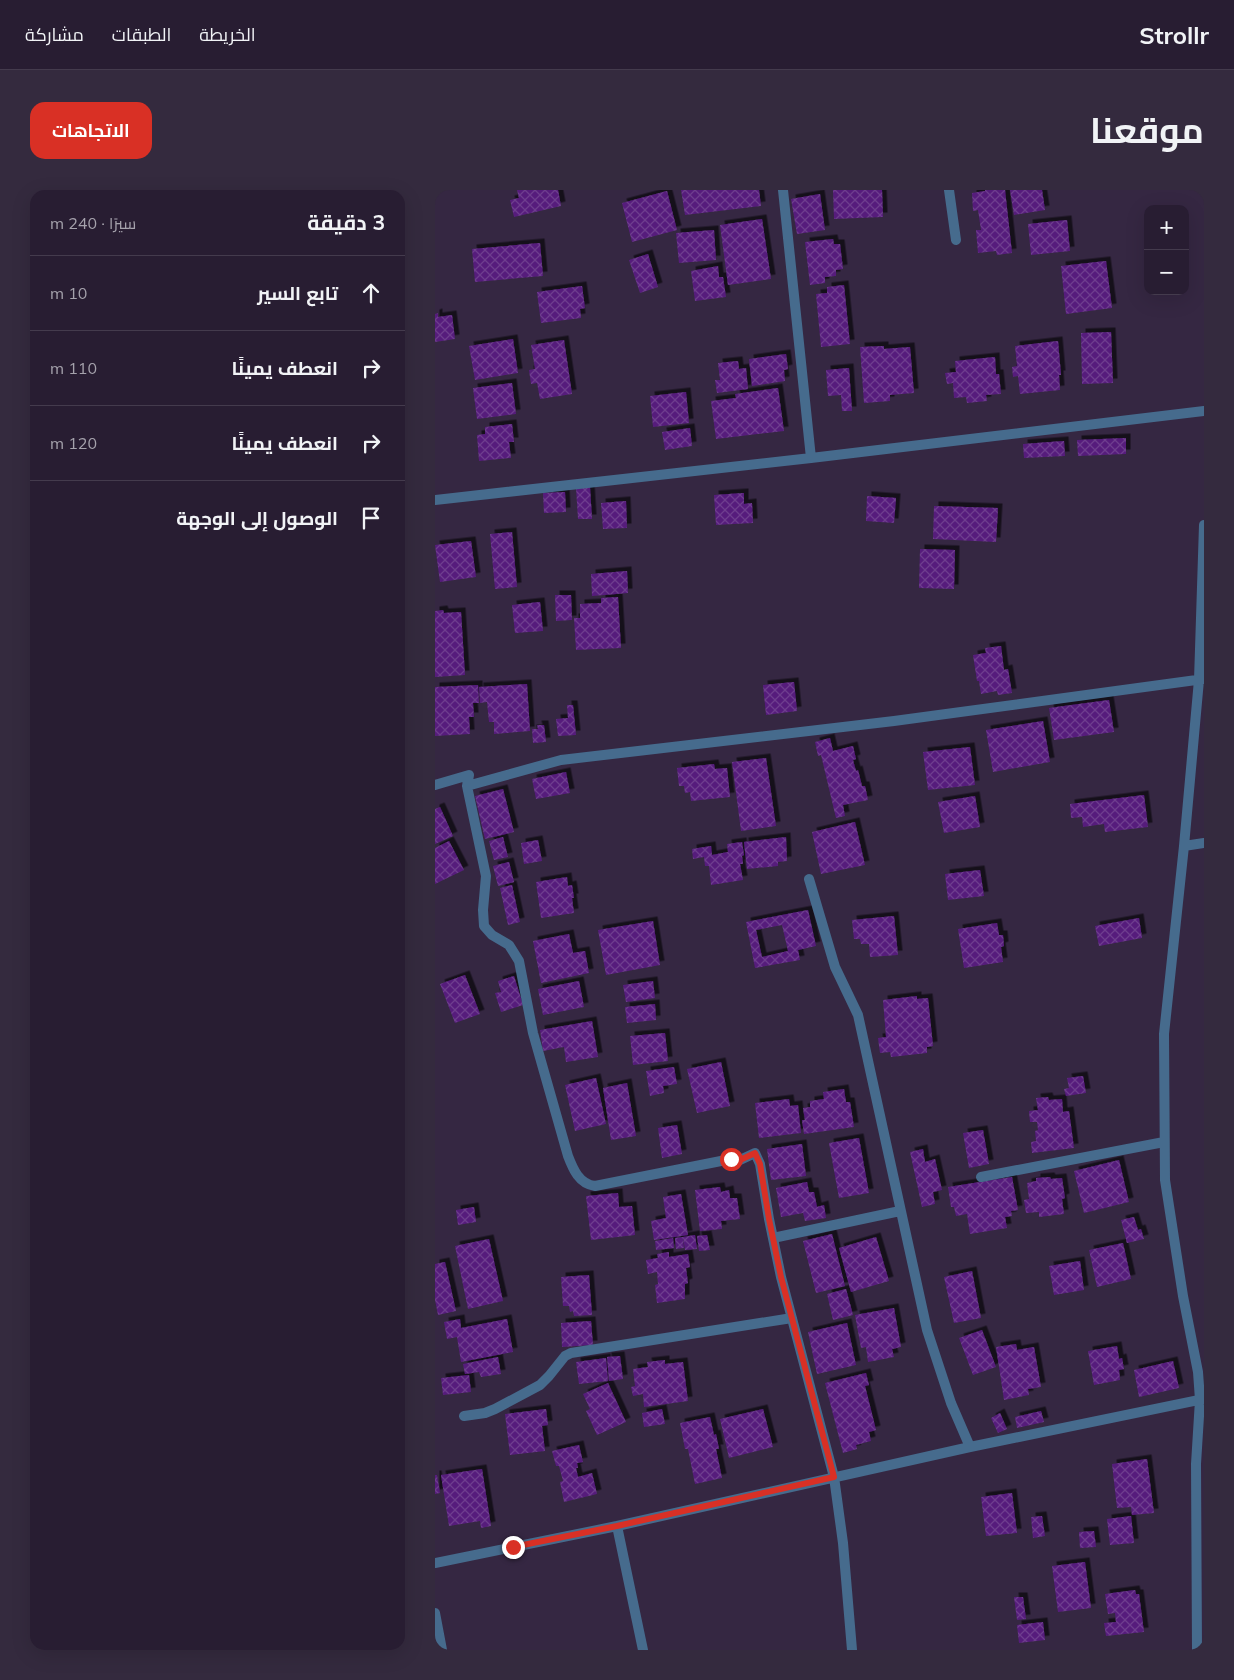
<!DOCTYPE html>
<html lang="ar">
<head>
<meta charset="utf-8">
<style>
  :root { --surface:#281d32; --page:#342a3e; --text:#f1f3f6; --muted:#a5a2ac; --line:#443b4d; --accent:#d93025 }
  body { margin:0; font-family:Mulish,Cairo,sans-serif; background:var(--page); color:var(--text); direction:rtl }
  .controls { position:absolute; right:15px; top:15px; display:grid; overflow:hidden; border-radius:10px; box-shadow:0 5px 20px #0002 }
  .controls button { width:45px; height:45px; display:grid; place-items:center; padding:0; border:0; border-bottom:1px solid var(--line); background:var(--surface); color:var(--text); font:25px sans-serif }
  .stop { position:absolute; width:15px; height:15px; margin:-11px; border:4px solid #d93025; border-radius:50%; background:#fff }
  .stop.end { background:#d93025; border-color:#fff; box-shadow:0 1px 5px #0008 }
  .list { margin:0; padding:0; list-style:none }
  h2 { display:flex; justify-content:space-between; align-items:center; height:65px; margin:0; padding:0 20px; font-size:21px }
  h2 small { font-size:16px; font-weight:400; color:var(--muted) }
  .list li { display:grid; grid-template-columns:32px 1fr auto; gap:15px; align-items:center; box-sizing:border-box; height:75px; padding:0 20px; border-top:1px solid var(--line) }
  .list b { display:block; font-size:19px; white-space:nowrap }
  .list em { font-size:16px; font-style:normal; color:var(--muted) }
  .icon { flex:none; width:28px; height:28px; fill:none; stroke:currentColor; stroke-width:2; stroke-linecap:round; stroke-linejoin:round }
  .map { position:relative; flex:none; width:769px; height:1460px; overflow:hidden; direction:ltr; border-radius:15px }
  header { display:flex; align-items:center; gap:30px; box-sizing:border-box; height:70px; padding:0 25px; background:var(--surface); border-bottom:1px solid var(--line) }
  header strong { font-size:24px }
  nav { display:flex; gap:28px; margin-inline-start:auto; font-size:18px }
  .intro { display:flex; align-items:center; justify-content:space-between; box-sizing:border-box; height:120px; padding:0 30px }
  h1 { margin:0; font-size:35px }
  .button { padding:12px 22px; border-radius:15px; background:var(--accent); color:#fff; font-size:18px; font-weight:700 }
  main { display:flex; gap:30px; padding:0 30px }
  aside { flex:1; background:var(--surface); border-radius:15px; box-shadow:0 5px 20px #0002 }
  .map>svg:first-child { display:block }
  .building { fill:url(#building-cross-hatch); fill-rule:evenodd; filter:url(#shadow) }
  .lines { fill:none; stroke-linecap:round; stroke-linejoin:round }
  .minor { stroke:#466b8d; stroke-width:10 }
  .route { stroke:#d93025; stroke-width:6 }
</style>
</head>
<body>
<header>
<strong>Strollr</strong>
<nav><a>الخريطة</a><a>الطبقات</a><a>مشاركة</a></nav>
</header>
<div class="intro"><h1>موقعنا</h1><a class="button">الاتجاهات</a></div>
<main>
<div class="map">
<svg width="769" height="1460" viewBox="0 0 769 1460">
  <defs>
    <pattern id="building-cross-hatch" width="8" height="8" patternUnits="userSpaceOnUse" patternTransform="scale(1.25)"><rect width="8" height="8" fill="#561d7c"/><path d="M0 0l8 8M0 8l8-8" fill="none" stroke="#6e3d8e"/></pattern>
    <filter id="shadow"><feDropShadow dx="4.5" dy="-4.5" stdDeviation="0" flood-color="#0009"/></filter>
  </defs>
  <rect width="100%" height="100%" fill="#352742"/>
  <path class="building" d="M 82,0 L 123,0 L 126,16 L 79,27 L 75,10 L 84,8 Z
    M 246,0 L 324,0 L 326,16 L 250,25 Z
    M 398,0 L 447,0 L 448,27 L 399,29 Z
    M 550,0 L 570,0 L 577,63 L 562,65 L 561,61 L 543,63 L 541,40 L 546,40 L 543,20 L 538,21 L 537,3 L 550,1 Z
    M 575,0 L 607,0 L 610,20 L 579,25 Z
    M 232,1 L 242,40 L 197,52 L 187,13 Z
    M 385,4 L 390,40 L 362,44 L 356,9 Z
    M 327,29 L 336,89 L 293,95 L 285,35 Z
    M 632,30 L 635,61 L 596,65 L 593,34 Z
    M 279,40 L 281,70 L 244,73 L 241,43 Z
    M 398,49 L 399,54 L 405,54 L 408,79 L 401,80 L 401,86 L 390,87 L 390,93 L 375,95 L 370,52 Z
    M 105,53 L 108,86 L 40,92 L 37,59 Z
    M 213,64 L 223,97 L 205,103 L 194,70 Z
    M 671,71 L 677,118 L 631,124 L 626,76 Z
    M 283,76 L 284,87 L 288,87 L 291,107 L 260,111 L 256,81 Z
    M 409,95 L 415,154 L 386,157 L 381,104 L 392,103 L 392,97 Z
    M 147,96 L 150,118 L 145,119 L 146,128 L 106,133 L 102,102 Z
    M 3,123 L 3,127 L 17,125 L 20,149 L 0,152 L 0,124 Z
    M 676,142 L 678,193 L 647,194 L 646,143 Z
    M 78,149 L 83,183 L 40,190 L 34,156 Z
    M 129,150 L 137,204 L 105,209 L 102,193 L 96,194 L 94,180 L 100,179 L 96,155 Z
    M 623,151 L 626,185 L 624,185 L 625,200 L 585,204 L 583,186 L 578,187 L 577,177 L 582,176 L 580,156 Z
    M 449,156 L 449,159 L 475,157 L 479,203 L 455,205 L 455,211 L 429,213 L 425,157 Z
    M 351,164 L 353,179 L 349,180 L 350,191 L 317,196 L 314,169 Z
    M 560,167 L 561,184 L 564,184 L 566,204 L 551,205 L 552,211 L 532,213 L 531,207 L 519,208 L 518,193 L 512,194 L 510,183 L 521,182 L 520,171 Z
    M 303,171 L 304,179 L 311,178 L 313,199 L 282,203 L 280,190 L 285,190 L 283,173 Z
    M 414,178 L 417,221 L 407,221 L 406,205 L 393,206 L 391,180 Z
    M 77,193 L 81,224 L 42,229 L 38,198 Z
    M 343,198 L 349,241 L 281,249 L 276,211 L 301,208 L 300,204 Z
    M 251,202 L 254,233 L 218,237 L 215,206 Z
    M 77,234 L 79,252 L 74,252 L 76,268 L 44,271 L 42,245 L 50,244 L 50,237 Z
    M 255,238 L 257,256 L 230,260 L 227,242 Z
    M 691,248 L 691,264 L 643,266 L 642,250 Z
    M 629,251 L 630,266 L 589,268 L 588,254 Z
    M 155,297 L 157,329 L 143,329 L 141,298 Z
    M 130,302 L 131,322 L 109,323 L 108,303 Z
    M 309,303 L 309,314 L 317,313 L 318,333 L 281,335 L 279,305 Z
    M 432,306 L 461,308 L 459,333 L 431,331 Z
    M 191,311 L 192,338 L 168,339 L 166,313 Z
    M 499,316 L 563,318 L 561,352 L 498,349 Z
    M 77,342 L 82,397 L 60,399 L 55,344 Z
    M 36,351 L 41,387 L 5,392 L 0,355 Z
    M 485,359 L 520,360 L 519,399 L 484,398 Z
    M 192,381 L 193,403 L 157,406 L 156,384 Z
    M 120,405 L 136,405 L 137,430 L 121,431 Z
    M 183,407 L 186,458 L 141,460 L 139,428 L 145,428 L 145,414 L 166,413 L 166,408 Z
    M 105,412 L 108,441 L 80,443 L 77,415 Z
    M 8,420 L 9,423 L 26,422 L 30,485 L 0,487 L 0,421 Z
    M 566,456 L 569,480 L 573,479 L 577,503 L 563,505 L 562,501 L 546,504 L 544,491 L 542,491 L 538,465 L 551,463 L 550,458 Z
    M 359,492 L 362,521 L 331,525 L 328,495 Z
    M 92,494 L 95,541 L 59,544 L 59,532 L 54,532 L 52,512 L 45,513 L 44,497 Z
    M 43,495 L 44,513 L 38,513 L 39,527 L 34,527 L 35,544 L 0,546 L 0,497 Z
    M 674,510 L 679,542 L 619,550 L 614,518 Z
    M 132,515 L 138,515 L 141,545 L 123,546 L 121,529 L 133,528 Z
    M 608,531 L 615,572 L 558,582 L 551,540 Z
    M 102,535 L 109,535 L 111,552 L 98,553 L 97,539 L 103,539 Z
    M 395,548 L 398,561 L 418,556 L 421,569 L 418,570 L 421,581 L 423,580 L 427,596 L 430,596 L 433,610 L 408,615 L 410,626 L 401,628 L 386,565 L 383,566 L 380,552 Z
    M 535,557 L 540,595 L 493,600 L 488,562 Z
    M 331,568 L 341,636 L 306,641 L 297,572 Z
    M 279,574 L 280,579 L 292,578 L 295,607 L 256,611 L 255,602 L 250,603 L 249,596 L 244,596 L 242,578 Z
    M 131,582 L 135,603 L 101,609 L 97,589 Z
    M 68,599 L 79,642 L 50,649 L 40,606 Z
    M 709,605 L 713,637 L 670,642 L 669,634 L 648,637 L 647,627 L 636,628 L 635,614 Z
    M 540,606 L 545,637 L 509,643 L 503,612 Z
    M 5,617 L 18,646 L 0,654 L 0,619 Z
    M 420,632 L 430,675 L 386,684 L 377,642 Z
    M 68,647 L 73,667 L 59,670 L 54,651 Z
    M 351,647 L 352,671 L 343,672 L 343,676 L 312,679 L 309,652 Z
    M 103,650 L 107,671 L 89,674 L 86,653 Z
    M 14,651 L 29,680 L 0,694 L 0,658 Z
    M 307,652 L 309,665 L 307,666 L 308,674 L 305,674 L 308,690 L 276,695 L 274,676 L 270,676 L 269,667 L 258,669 L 257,659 L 276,656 L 277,665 L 293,662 L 292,654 Z
    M 74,672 L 79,692 L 63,696 L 58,676 Z
    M 545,680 L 549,706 L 513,710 L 510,684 Z
    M 132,687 L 133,696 L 137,695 L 139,708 L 137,708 L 139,723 L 106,728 L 101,692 Z
    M 77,695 L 85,732 L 73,735 L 65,698 Z
    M 373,720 L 381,756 L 363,760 L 365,770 L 320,778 L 311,732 ZM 347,735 L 353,761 L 327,767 L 321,740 Z
    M 459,726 L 463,765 L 435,767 L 434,754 L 426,754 L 425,749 L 419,749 L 417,730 Z
    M 704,728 L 707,748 L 664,756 L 660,736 Z
    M 218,731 L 225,775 L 171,785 L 163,740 Z
    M 562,733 L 564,745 L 568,745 L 569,756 L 566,757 L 568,772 L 529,778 L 523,739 Z
    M 134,744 L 138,763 L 150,761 L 154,783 L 106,793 L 98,751 Z
    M 30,785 L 45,824 L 20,833 L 5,794 Z
    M 79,786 L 88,815 L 66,822 L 60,803 L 66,802 L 63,791 Z
    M 144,791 L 149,817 L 108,825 L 103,799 Z
    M 218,791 L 220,808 L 191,812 L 188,795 Z
    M 482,806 L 482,809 L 493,808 L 498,856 L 492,857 L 492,863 L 456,867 L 455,862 L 445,863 L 443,848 L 451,847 L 448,810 Z
    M 220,814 L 221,830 L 192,833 L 190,817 Z
    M 157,831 L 163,867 L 131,872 L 129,857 L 108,861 L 105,840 Z
    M 230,843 L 233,871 L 198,875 L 195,846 Z
    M 286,872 L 295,916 L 262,923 L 252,879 Z
    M 239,877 L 242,894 L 228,896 L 229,903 L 215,906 L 211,881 Z
    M 648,886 L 651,903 L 631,906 L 629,899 L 634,898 L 632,888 Z
    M 161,888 L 171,934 L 140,941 L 130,895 Z
    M 192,893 L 201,946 L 176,950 L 168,898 Z
    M 409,899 L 411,912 L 415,912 L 419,937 L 369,944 L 367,930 L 370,930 L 368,918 L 375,917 L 375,911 L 389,909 L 388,902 Z
    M 613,907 L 614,910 L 627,909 L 628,922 L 634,921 L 639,958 L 597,963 L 596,952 L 601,951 L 600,941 L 603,940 L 602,932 L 595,932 L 594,921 L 603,920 L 601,908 Z
    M 354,909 L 355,916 L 363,915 L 366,943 L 324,948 L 320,913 Z
    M 242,935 L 247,964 L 227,968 L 223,938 Z
    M 548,940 L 554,974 L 534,978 L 528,943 Z
    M 424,948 L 434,1003 L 404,1008 L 394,953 Z
    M 367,954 L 371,986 L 336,990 L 332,959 Z
    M 488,959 L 490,972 L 500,969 L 507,1000 L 498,1002 L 500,1014 L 487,1017 L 475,962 Z
    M 684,970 L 694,1012 L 649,1023 L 639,981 Z
    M 577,987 L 583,1020 L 576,1021 L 577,1026 L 570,1027 L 572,1038 L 535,1044 L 532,1024 L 521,1026 L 519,1017 L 516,1017 L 513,997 Z
    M 615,987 L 616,989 L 627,988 L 630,1008 L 627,1009 L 629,1024 L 604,1027 L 604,1022 L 591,1023 L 589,1010 L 594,1009 L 592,993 L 601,991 L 601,988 Z
    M 372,992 L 374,1002 L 379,1002 L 382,1017 L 389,1015 L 391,1028 L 370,1031 L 368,1023 L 346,1027 L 341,998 Z
    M 285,997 L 286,1002 L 294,1000 L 295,1008 L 302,1008 L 305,1029 L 286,1031 L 287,1039 L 265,1041 L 260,1000 Z
    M 183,1003 L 184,1017 L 197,1016 L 200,1045 L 156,1050 L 151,1006 Z
    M 246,1004 L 253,1045 L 219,1050 L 216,1031 L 231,1028 L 228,1007 Z
    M 39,1017 L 41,1032 L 23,1035 L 21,1020 Z
    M 699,1027 L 703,1040 L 706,1039 L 709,1049 L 692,1053 L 686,1030 Z
    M 397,1044 L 410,1096 L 381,1103 L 368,1051 Z
    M 260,1045 L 262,1059 L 250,1060 L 248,1047 Z
    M 272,1045 L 275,1060 L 264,1061 L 262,1046 Z
    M 248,1047 L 249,1058 L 241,1059 L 240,1048 Z
    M 441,1047 L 454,1091 L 416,1102 L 404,1058 Z
    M 238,1048 L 239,1058 L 221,1060 L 220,1051 Z
    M 54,1049 L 68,1111 L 33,1119 L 20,1056 Z
    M 688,1053 L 696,1089 L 662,1097 L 654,1060 Z
    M 234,1062 L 234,1067 L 253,1064 L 255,1077 L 251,1078 L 253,1093 L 250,1094 L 250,1109 L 222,1113 L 220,1095 L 223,1094 L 222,1082 L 213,1084 L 211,1070 L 223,1068 L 222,1064 Z
    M 645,1071 L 649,1100 L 619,1105 L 614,1076 Z
    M 10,1072 L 21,1121 L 3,1125 L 0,1110 L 0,1074 Z
    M 537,1081 L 546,1128 L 519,1133 L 509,1087 Z
    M 154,1085 L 157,1125 L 139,1126 L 138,1121 L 135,1122 L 134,1116 L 128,1116 L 126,1087 Z
    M 411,1099 L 418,1125 L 398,1130 L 392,1104 Z
    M 459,1118 L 466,1157 L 457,1159 L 459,1167 L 433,1172 L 431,1157 L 426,1158 L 420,1125 Z
    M 25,1129 L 26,1138 L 72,1129 L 78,1162 L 26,1172 L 22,1147 L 12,1149 L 9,1132 Z
    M 156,1131 L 158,1155 L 127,1157 L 126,1133 Z
    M 412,1133 L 421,1175 L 382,1184 L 373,1142 Z
    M 547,1140 L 561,1177 L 538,1185 L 524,1148 Z
    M 581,1154 L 582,1160 L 599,1157 L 606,1197 L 593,1199 L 594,1205 L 569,1210 L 561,1157 Z
    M 682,1156 L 684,1169 L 687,1168 L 689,1179 L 684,1180 L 685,1190 L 659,1195 L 653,1161 Z
    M 185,1166 L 188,1189 L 174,1191 L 172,1167 Z
    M 63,1167 L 66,1184 L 46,1187 L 44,1182 L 30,1184 L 28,1174 Z
    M 171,1168 L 173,1191 L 144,1194 L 141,1172 Z
    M 230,1170 L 230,1174 L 248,1172 L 253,1211 L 209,1217 L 208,1204 L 198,1206 L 196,1197 L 200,1196 L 198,1179 L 213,1177 L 212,1172 Z
    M 738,1171 L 744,1198 L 704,1207 L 699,1180 Z
    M 431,1183 L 434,1195 L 430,1196 L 441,1240 L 434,1242 L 436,1251 L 421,1255 L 422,1259 L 408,1263 L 390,1193 Z
    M 34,1185 L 36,1202 L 8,1205 L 6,1188 Z
    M 173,1193 L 191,1232 L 162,1245 L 151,1221 L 155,1219 L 148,1204 Z
    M 111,1219 L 113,1235 L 107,1236 L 110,1261 L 75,1265 L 70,1224 Z
    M 227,1219 L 230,1234 L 209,1237 L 207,1223 Z
    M 328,1219 L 338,1257 L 294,1268 L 285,1229 Z
    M 606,1221 L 609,1232 L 582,1238 L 580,1227 Z
    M 565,1223 L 572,1239 L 563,1243 L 556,1228 Z
    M 275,1227 L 279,1245 L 281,1244 L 284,1259 L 281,1259 L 287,1288 L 260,1294 L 253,1259 L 250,1259 L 245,1233 Z
    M 144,1255 L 148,1272 L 142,1273 L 143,1278 L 141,1278 L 143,1287 L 157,1283 L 162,1304 L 129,1312 L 125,1292 L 128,1291 L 124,1276 L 121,1276 L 117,1261 Z
    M 712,1269 L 719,1323 L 697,1325 L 696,1317 L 682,1318 L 677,1274 Z
    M 47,1279 L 56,1336 L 46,1338 L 45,1331 L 14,1336 L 6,1285 Z
    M 0,1285 L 2,1285 L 5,1303 L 0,1304 Z
    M 577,1303 L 582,1343 L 551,1346 L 546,1307 Z
    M 607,1326 L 610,1346 L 598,1348 L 596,1327 Z
    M 696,1326 L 699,1353 L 675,1355 L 672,1329 Z
    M 659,1341 L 661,1357 L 645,1358 L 644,1342 Z
    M 650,1372 L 656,1418 L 623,1422 L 617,1376 Z
    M 700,1400 L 701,1404 L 704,1404 L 709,1442 L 671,1446 L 669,1433 L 681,1432 L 680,1423 L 673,1424 L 670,1404 Z
    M 579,1407 L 588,1407 L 591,1429 L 582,1430 Z
    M 608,1432 L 610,1450 L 584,1453 L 582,1435 Z"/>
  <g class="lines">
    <path class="minor" d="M 348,0 L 376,268
      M 514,0 L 521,50
      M 0,310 L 376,268 L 769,221
      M 0,595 L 34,585 L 32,596 L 126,570 L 459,531 L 769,489
      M 32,596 L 51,686 L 48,720 L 49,736 L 57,745 L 74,755 L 84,771 L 98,843 L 133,966 C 138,979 144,994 160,996 L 296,969 L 305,970 L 320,963 L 325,974 L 334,1029 L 346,1087 L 399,1287 L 408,1353 L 417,1460
      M 749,656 L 769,653
      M 374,689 L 400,777 L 423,825 L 492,1140 L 516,1213 L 535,1257
      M 546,987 L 729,952
      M 338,1048 L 465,1021
      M 29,1226 L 50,1223 L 60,1219 L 105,1195 L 114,1186 L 130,1166 L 136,1163 L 357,1128
      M 182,1336 L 208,1460
      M 0,1373 L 182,1336 L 535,1257 L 769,1209
      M 0,1423 L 7,1460
      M 762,1460 L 761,1274 L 765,1210 L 763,1182 L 748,1106 L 730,990 L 729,844 L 749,656 L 764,490 L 769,335"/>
  </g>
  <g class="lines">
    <path class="route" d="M 78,1357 L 182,1336 L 399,1287 L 346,1087 L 334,1029 L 325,974 L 320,963 L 305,970 L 296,969"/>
  </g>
</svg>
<div class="controls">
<button>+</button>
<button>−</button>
</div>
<div class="stop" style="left:296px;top:969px"></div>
<div class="stop end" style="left:78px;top:1357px"></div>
</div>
<aside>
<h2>3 دقيقة<small>سيرًا · 240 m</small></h2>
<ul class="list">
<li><svg class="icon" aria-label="ahead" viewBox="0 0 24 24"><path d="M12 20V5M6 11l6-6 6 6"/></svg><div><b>تابع السير</b></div><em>10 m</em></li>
<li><svg class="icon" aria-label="right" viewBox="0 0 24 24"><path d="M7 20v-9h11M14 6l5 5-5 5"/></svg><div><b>انعطف يمينًا</b></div><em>110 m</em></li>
<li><svg class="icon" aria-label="right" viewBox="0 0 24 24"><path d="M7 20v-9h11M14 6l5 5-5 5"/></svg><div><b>انعطف يمينًا</b></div><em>120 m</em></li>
<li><svg class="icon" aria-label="arrive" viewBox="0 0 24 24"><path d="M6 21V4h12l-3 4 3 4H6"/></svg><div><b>الوصول إلى الوجهة</b></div></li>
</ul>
</aside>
</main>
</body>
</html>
